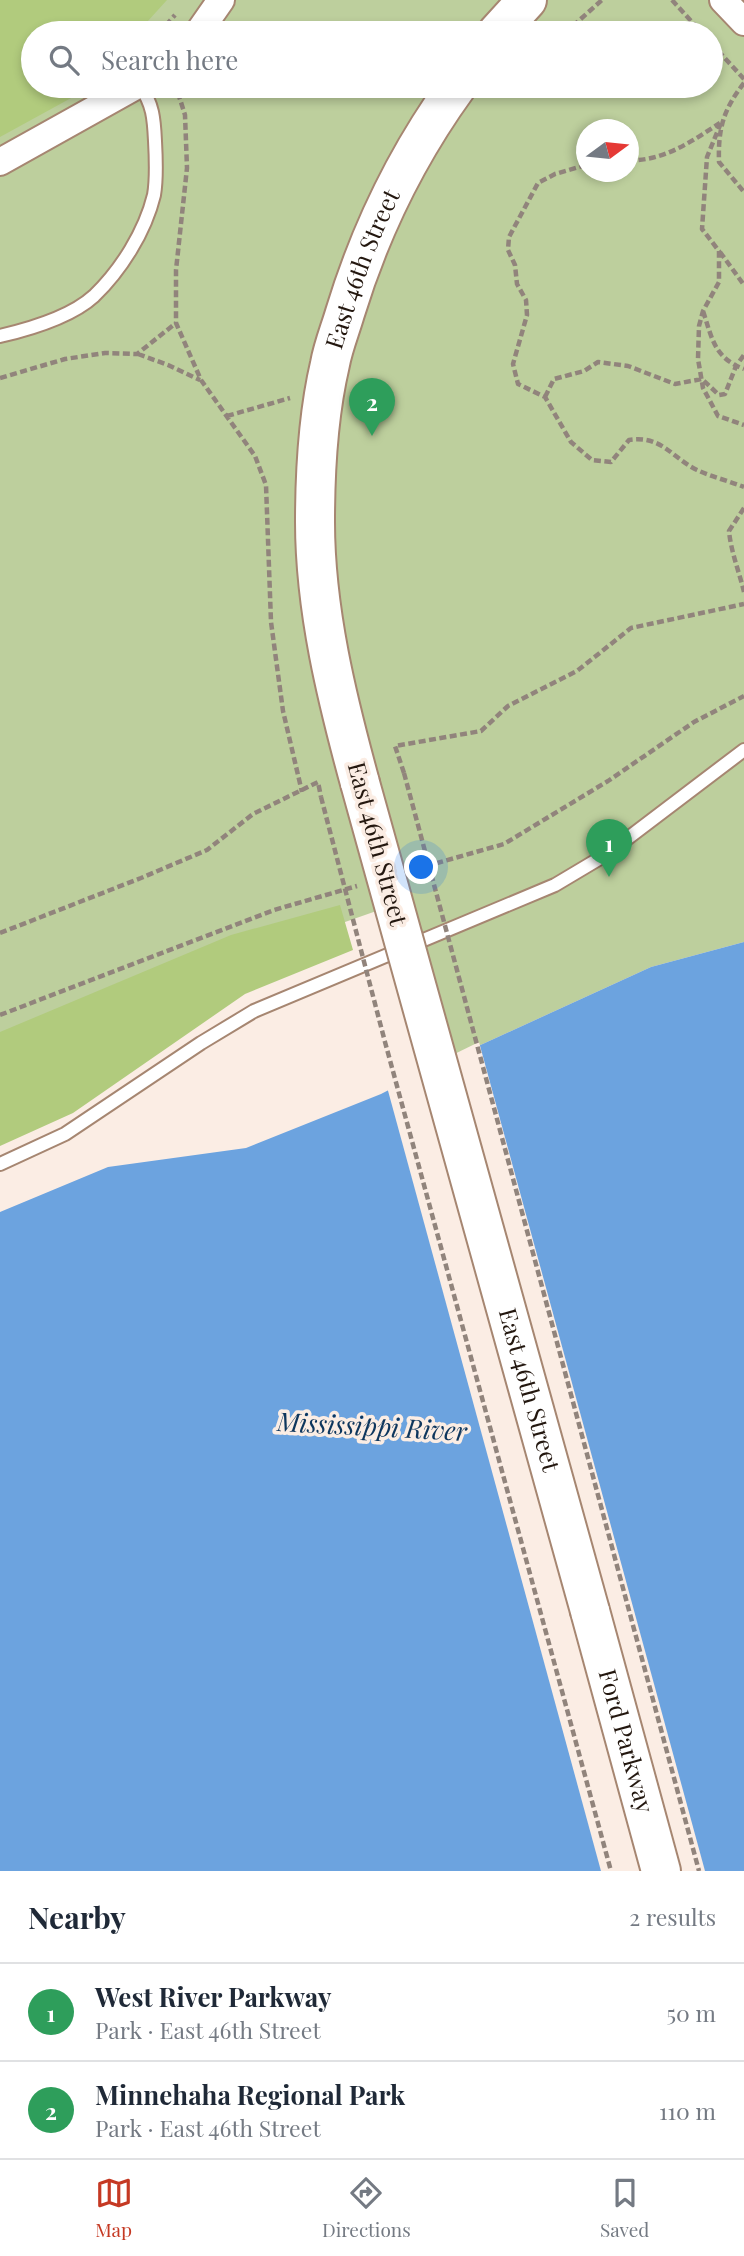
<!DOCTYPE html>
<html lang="en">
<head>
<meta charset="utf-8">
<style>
  :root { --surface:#fff; --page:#f6f6f7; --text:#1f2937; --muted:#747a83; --line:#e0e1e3; --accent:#c53923 }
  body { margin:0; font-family:"Playfair Display",serif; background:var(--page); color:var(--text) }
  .compass { position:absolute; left:576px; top:119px; width:63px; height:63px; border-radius:50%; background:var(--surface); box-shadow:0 4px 10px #0003; rotate:75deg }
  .you { position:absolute; left:422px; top:868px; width:24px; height:24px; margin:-18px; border:5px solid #fff; border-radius:50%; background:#1a73e8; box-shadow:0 0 0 10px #1a73e833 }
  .badge { display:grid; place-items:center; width:46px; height:46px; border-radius:50%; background:var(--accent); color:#fff; font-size:23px; font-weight:700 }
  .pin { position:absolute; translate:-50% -58px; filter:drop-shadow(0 2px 4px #0008) }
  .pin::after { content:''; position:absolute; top:37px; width:24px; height:21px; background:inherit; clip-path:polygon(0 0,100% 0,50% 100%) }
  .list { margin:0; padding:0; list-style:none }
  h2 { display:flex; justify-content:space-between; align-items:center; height:91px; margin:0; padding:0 28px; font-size:30px }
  h2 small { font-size:23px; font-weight:400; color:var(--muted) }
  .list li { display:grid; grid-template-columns:46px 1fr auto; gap:21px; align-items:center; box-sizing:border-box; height:98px; padding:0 28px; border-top:2px solid var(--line) }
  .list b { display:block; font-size:26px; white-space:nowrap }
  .list p { margin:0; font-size:23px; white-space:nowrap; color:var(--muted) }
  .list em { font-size:23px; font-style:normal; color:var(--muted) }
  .icon { flex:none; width:38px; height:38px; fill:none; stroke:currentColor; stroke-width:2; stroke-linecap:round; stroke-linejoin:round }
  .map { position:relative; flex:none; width:744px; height:1871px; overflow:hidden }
  .search { position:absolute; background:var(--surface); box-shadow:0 4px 10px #0003; left:21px; right:21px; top:21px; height:77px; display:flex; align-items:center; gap:18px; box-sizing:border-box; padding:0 24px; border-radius:38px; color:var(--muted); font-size:26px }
  .sheet { height:287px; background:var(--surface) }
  nav { display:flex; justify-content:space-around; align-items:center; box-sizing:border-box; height:98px; border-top:2px solid var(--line); background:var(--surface); font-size:19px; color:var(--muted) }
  nav a { display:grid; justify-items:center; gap:4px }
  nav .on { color:var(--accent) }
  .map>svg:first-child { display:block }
  .green { fill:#bdcf9d; fill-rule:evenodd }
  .forest { fill:#b1cb7d }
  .water { fill:#6ca3df }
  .pier { fill:#fbede4 }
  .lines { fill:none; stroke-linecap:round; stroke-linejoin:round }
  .service-casing { stroke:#a68671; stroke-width:16 }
  .minor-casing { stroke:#a68671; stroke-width:30 }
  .primary-casing { stroke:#a68671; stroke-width:42 }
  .path { stroke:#91847c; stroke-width:4.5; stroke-dasharray:7 3.5; stroke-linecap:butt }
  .service { stroke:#fff; stroke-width:12 }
  .minor { stroke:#fff; stroke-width:26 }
  .primary { stroke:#fff; stroke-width:38 }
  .primary-bridge-casing { stroke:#a68671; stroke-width:42; stroke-linecap:butt }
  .path-bridge { stroke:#91847c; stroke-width:4.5; stroke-dasharray:7 3.5; stroke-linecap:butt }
  .primary-bridge { stroke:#fff; stroke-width:38 }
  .labels { text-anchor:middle; stroke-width:7; stroke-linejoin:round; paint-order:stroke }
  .street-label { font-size:24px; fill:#23170f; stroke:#fbede4 }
  .water-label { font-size:26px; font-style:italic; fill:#0e365d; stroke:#fbede4 }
</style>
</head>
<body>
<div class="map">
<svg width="744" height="1871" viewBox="0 0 744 1871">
  <rect width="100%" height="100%" fill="#fbede4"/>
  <path class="green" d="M 0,0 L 744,0 L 744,942 L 651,967 L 439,1064 L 402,902 L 0,1043 ZM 33,33 L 711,33 L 711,86 L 33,86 ZM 586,130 L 628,130 L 628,172 L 586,172 Z"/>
  <path class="forest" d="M 0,0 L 167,0 L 137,33 L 33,33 L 33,86 L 93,86 L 0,137 Z
    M 340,905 L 353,950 L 245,994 L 73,1113 L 0,1146 L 0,1032 L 231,935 Z"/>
  <path class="water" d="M 744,942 L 744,1871 L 0,1871 L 0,1212 L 108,1167 L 246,1148 L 381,1094 L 439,1064 L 651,967 Z"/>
  <path class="pier" d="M 479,1042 L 705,1871 L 601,1871 L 387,1087 Z"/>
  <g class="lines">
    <defs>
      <path id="service" d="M 0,336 C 30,329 71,317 94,296 C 121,270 145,232 154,195 C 157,178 156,159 155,141 C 154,119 153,104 140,86
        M 0,1164 L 65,1134 L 201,1043 L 254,1011 L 555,885 L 607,854 L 744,750"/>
      <path id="minor" d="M 723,0 L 744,22
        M 198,33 L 221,0
        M 0,162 L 136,86"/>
      <g id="primary">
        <path d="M 497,33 L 527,0"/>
        <path id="s1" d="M 360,783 C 337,699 315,610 315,522 C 315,470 318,415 330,364 C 333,347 340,330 345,313 C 370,231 407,155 457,86"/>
        <path id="s2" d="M 590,1611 L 661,1871"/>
      </g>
    </defs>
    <use href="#service" class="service-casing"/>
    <use href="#minor" class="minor-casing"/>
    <use href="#primary" class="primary-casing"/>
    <path class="path" d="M 672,0 L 702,33
      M 159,33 L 175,15
      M 565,33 L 602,0
      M 711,43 L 744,79
      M 744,83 C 723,110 718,129 719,162 L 744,192
      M 169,86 L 179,96 L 185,115 L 187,168 L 176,270 L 176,323 L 201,380 L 255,456 L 266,485 L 271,622 L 283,711 L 302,792
      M 721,123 L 707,157 L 702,229 L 719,251 L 719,282 L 703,311 L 699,326 L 698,359 L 703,388 L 718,416 L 744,425
      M 628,160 C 663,162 692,141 720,123
      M 586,165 L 555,174 L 538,183 L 509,237 L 508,250 L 515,265 L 517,284 L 526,300 L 527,315 L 513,364 L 518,384 L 545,397 L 571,442 L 592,460 L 611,462 L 629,440 C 662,435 672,458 697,470 C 712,477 729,481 744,487
      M 720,252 L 744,285
      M 703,311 C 712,338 714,358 744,369
      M 138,354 L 168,365 L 200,380
      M 0,378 L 65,359 L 105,353 L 137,354 L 176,323
      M 545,397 L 554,379 L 584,371 L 598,362 L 628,366 L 675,384 L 702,379 L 719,395 L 725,394 L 736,366 L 744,355
      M 227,416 L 290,398
      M 744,508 L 729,531 C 731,552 739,571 744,592
      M 404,773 L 395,746 L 481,731 L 508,706 L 577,671 L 631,628 L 744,604
      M 416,869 L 504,844 L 608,781 L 694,722 L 744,696
      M 0,933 L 141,878 L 207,850 L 253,814 L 318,782 L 321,797
      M 0,1015 L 274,910 L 357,886"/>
    <use href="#service" class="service"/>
    <use href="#minor" class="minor"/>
    <use href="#primary" class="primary"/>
    <defs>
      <g id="primary-bridge">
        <path id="s3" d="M 360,783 L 590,1611"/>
      </g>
    </defs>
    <use href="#primary-bridge" class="primary-bridge-casing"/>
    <path class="path-bridge" d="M 404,773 L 699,1871
      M 321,797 L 385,1042 L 611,1871"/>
    <use href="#primary-bridge" class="primary-bridge"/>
  </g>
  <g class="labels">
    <g class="street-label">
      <text dy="8" stroke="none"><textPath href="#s1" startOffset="525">East 46th Street</textPath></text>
      <text transform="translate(377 844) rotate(75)" y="8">East 46th Street</text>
      <text dy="8" stroke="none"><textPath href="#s3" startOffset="630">East 46th Street</textPath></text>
      <text dy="8" stroke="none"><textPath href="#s2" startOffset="135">Ford Parkway</textPath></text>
    </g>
    <g class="water-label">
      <text transform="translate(372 1427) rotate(3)" y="9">Mississippi River</text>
    </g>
  </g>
</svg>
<svg class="compass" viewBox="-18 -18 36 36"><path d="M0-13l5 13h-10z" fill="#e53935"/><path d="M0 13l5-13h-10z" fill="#747a83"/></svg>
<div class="you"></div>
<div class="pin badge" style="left:609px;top:877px;background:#2e9e5b">1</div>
<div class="pin badge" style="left:372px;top:436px;background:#2e9e5b">2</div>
<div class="search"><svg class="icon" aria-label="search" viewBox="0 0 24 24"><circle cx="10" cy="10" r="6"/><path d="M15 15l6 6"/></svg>Search here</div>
</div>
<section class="sheet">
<h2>Nearby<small>2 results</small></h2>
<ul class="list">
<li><span class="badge" style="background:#2e9e5b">1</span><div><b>West River Parkway</b><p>Park · East 46th Street</p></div><em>50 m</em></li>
<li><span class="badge" style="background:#2e9e5b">2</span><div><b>Minnehaha Regional Park</b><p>Park · East 46th Street</p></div><em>110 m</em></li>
</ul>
</section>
<nav>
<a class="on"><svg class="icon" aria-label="map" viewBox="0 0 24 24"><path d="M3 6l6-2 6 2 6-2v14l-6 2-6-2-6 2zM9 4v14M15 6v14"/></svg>Map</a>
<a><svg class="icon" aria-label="directions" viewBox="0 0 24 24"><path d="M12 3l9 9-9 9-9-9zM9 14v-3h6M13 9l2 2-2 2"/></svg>Directions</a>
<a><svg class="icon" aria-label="saved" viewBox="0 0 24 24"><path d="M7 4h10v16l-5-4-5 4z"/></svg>Saved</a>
</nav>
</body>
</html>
